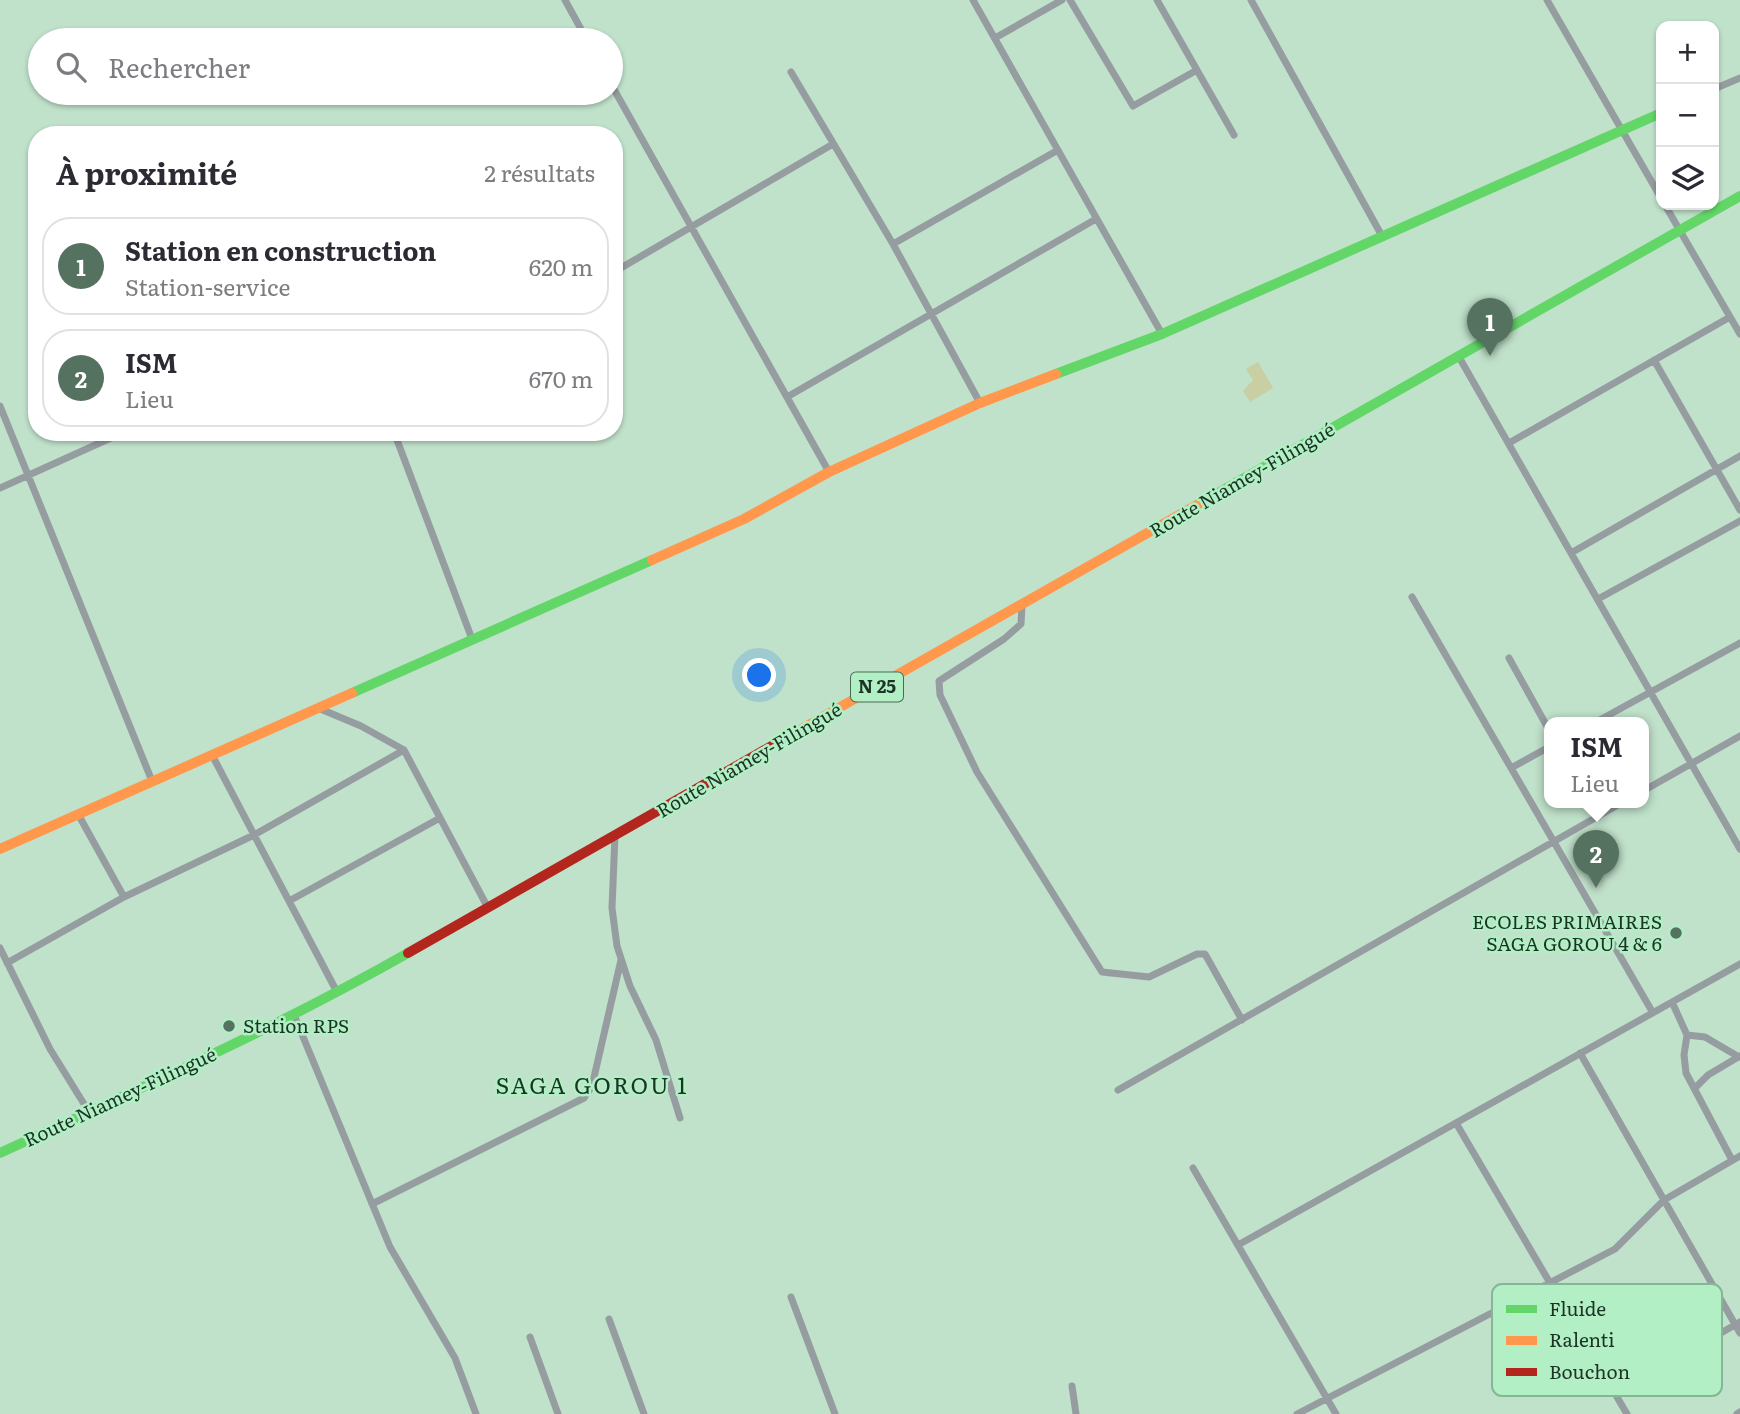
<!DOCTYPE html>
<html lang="fr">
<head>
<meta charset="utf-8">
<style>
  :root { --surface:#fff; --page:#f2f2f3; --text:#2b2b33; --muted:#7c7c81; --line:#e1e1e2; --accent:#55715f }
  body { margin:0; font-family:Literata,serif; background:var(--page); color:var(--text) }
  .controls { position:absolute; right:21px; top:21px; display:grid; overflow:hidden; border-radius:14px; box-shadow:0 2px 5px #0004 }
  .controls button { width:63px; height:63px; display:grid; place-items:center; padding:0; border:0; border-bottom:2px solid var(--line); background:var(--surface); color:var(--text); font:35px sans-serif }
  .you { position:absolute; left:760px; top:676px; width:24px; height:24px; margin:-18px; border:5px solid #fff; border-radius:50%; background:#1a73e8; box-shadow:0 0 0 10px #1a73e833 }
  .badge { display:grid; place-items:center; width:46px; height:46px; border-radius:50%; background:var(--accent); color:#fff; font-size:23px; font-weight:700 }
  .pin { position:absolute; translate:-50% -58px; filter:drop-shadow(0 2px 4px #0008) }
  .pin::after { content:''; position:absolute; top:37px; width:24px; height:21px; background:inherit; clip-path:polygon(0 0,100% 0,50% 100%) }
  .popup { position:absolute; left:1544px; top:717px; width:105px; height:91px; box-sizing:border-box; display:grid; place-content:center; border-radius:14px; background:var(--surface); filter:drop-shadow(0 2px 5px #0005); font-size:23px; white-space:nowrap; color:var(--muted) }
  .popup b { font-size:26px; color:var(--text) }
  .popup::after { content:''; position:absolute; left:50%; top:100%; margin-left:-14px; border:14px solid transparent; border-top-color:var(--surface) }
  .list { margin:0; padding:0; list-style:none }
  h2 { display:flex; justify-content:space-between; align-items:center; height:91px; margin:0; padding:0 28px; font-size:30px }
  h2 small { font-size:23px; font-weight:400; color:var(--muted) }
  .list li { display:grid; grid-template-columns:46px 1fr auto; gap:21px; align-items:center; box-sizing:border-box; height:98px; margin:0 14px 14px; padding:0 14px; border:2px solid var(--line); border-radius:28px }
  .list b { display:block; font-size:26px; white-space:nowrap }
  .list p { margin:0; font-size:23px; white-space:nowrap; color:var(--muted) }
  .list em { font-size:23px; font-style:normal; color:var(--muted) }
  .icon { flex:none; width:38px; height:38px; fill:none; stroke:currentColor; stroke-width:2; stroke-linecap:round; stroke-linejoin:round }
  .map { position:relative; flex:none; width:1740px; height:1414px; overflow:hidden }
  .search { position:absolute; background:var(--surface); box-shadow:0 2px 5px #0004; left:28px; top:28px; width:595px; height:77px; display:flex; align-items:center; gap:18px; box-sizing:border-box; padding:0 24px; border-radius:38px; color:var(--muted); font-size:26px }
  .panel { position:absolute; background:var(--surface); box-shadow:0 2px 5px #0004; left:28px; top:126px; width:595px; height:315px; border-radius:28px }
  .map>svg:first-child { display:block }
  .green { fill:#c9cea3 }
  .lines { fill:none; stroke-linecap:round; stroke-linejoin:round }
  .street { stroke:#969da1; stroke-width:7 }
  .fast { stroke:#63d668; stroke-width:10 }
  .slow { stroke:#ff974d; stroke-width:10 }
  .jam { stroke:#b3261e; stroke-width:10 }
  .poi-dot { fill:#55715f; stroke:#b2efc5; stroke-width:2.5 }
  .labels { text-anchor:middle; stroke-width:5; stroke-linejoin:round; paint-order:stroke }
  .shield { fill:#b2efc5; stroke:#496c55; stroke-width:2 }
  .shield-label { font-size:18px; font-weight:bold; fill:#1c3425 }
  .street-label { font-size:19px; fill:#1c3425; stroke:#b2efc5 }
  .poi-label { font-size:19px; fill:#1c3425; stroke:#b2efc5; text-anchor:end }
  .quarter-label { font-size:23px; letter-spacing:2px; fill:#1c3425; stroke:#b2efc5 }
  .key { fill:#b2efc5; stroke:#85b795; stroke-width:2 }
  .key-label { font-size:19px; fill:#1c3425 }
</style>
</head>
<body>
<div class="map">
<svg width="1740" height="1414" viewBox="0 0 1740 1414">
  <rect width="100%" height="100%" fill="#c0e1ca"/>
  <path class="green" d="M 1258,362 L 1273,388 L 1250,402 L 1243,391 L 1253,380 L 1246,369 Z"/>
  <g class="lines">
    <path class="street" d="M 565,0 L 587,40
      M 973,0 L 1162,334
      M 1070,0 L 1133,106 L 1197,70
      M 1157,0 L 1234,135
      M 1251,0 L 1382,236
      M 1547,0 L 1661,198
      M 995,38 L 1062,0
      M 791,72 L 893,244 L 980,403
      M 611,84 L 829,472
      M 1714,89 L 1740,78
      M 1665,205 L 1740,334
      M 893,244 L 1058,150
      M 614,272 L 833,144
      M 1459,357 L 1740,849
      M 1654,360 L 1740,510
      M 787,397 L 1096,219
      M 0,406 L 152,781
      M 394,432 L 472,639
      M 1509,443 L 1730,317
      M 0,488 L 124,432
      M 1571,553 L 1740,456
      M 1412,597 L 1653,1013
      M 1598,599 L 1740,521
      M 1022,605 L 1021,624 L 1004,639 L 939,681 L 940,695 L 977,772 L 1102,972 L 1149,977 L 1197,954 L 1205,954 L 1242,1020
      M 1509,658 L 1549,730
      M 318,708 L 361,726 L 404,750 L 488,908
      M 1596,722 L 1740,643
      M 212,755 L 337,992
      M 1511,768 L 1549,747
      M 1643,791 L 1740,736
      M 1589,802 L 1598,817
      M 78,814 L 124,897
      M 615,835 L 612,908 L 617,946 L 630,986 L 656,1040 L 680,1118
      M 289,901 L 440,818
      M 0,948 L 50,1049 L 89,1112
      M 7,963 L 124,897 L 254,835 L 404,750
      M 1672,1002 L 1687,1035 L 1684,1055 L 1686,1073 L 1732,1160
      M 294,1015 L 390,1247 L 455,1358 L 476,1414
      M 1687,1035 L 1705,1037 L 1739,1057
      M 1580,1053 L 1740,1333
      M 1695,1088 L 1708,1075 L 1740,1056
      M 1118,1090 L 1623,802
      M 1456,1123 L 1627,1414
      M 1193,1168 L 1336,1414
      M 372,1204 L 584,1098 L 592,1086 L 621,960
      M 1238,1245 L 1740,964
      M 791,1297 L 835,1414
      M 609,1319 L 644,1414
      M 530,1337 L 558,1414
      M 1072,1386 L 1076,1414
      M 1615,1394 L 1740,1322
      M 1297,1414 L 1615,1249 L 1664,1200 L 1740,1156
      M 1737,1414 L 1740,1412"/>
    <path class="fast" d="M 1056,374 L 1162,334 L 1661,113
      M 1202,502 L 1740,196
      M 352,693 L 652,560
      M 0,1153 C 137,1090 276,1028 408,953"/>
    <path class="slow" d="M 652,560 L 744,519 L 829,472 L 980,403 L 1056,374
      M 798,731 L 1202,502
      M 0,849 L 352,693"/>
    <path class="jam" d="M 408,953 L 798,731"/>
  </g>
  <g class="poi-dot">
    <circle cx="1676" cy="933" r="7"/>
    <circle cx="229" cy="1026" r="7"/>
  </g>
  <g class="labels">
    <rect class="shield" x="851" y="672.5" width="52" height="29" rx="5"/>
    <g class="shield-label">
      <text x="877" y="693">N 25</text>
    </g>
    <g class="street-label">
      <text transform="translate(1242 480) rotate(-30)" y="7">Route Niamey-Filingué</text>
      <text transform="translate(749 760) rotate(-30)" y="7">Route Niamey-Filingué</text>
      <text transform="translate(120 1097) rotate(-25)" y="7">Route Niamey-Filingué</text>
    </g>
    <g class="poi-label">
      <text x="1662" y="929">ECOLES PRIMAIRES<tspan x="1662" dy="22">SAGA GOROU 4 &amp; 6</tspan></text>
      <text x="243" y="1033" text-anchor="start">Station RPS</text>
    </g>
    <g class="quarter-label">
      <text x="592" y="1094">SAGA GOROU 1</text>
    </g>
  </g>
  <rect x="1492" y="1284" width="230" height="112" rx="10" class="key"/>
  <rect x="1506" y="1305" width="31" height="8" fill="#63d668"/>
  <rect x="1506" y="1336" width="31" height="9" fill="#ff974d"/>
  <rect x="1506" y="1368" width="31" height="8" fill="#b3261e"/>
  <g class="key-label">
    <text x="1549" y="1316">Fluide</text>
    <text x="1549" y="1347">Ralenti</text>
    <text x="1549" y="1379">Bouchon</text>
  </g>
</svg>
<div class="controls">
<button>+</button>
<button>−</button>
<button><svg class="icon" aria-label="layers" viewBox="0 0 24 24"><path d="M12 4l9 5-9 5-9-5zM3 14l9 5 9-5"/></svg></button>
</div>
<div class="you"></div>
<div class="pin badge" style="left:1490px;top:356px">1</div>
<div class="pin badge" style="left:1596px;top:888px">2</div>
<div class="popup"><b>ISM</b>Lieu</div>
<div class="search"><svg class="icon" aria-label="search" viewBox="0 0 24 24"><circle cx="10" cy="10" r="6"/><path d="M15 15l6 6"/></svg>Rechercher</div>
<section class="panel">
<h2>À proximité<small>2 résultats</small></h2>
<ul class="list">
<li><span class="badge">1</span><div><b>Station en construction</b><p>Station-service</p></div><em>620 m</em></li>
<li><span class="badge">2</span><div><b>ISM</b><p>Lieu</p></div><em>670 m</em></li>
</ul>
</section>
</div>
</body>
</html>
